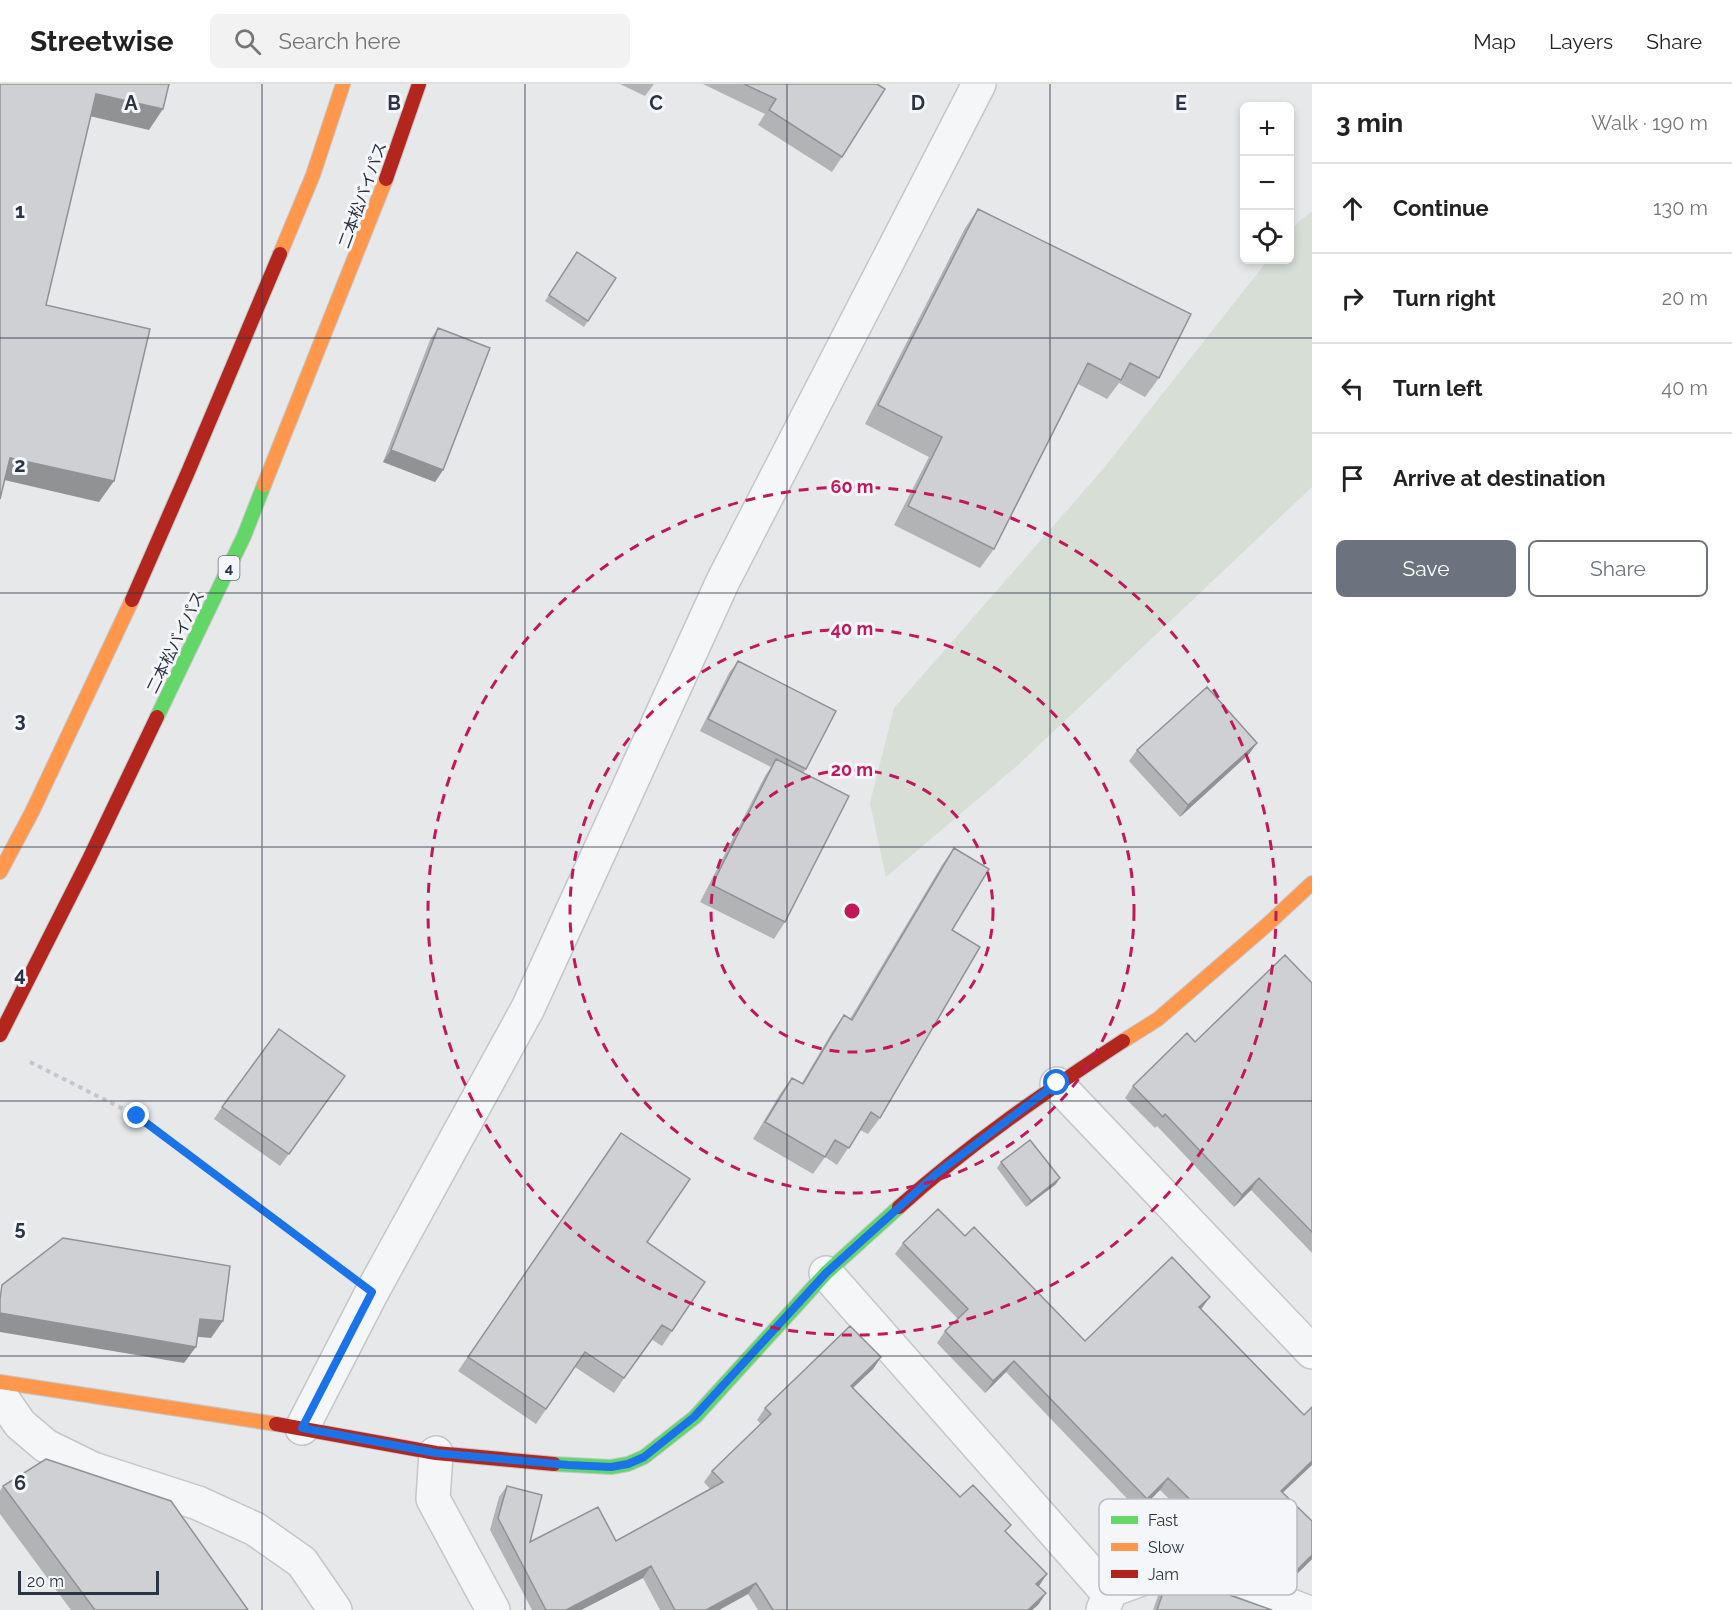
<!DOCTYPE html>
<html lang="en">
<head>
<meta charset="utf-8">
<style>
  :root { --surface:#fff; --page:#f2f2f2; --text:#222; --muted:#767676; --line:#e0e0e0; --accent:#6c737f }
  body { margin:0; font-family:Raleway,"Noto Sans JP",sans-serif; background:var(--page); color:var(--text) }
  .controls { position:absolute; right:18px; top:18px; display:grid; overflow:hidden; border-radius:9px; box-shadow:0 3px 9px #0003 }
  .controls button { width:54px; height:54px; display:grid; place-items:center; padding:0; border:0; border-bottom:2px solid var(--line); background:var(--surface); color:var(--text); font:30px sans-serif }
  .scale { position:absolute; left:18px; bottom:15px; width:141px; box-sizing:border-box; padding-left:6px; border:3px solid #2b3445; border-top:0; font-size:16px; line-height:21px; white-space:nowrap; color:#2b3445; -webkit-text-stroke:4px #f4f6f9; paint-order:stroke }
  .stop { position:absolute; width:18px; height:18px; margin:-14px; border:4px solid #1a73e8; border-radius:50%; background:#fff }
  .stop.end { background:#1a73e8; border-color:#fff; box-shadow:0 2px 6px #0008 }
  .list { margin:0; padding:0; list-style:none }
  h2 { display:flex; justify-content:space-between; align-items:center; height:78px; margin:0; padding:0 24px; font-size:26px }
  h2 small { font-size:20px; font-weight:400; color:var(--muted) }
  .list li { display:grid; grid-template-columns:39px 1fr auto; gap:18px; align-items:center; box-sizing:border-box; height:90px; padding:0 24px; border-top:2px solid var(--line) }
  .list b { display:block; font-size:22px; white-space:nowrap }
  .list em { font-size:20px; font-style:normal; color:var(--muted) }
  .actions { display:flex; gap:12px; padding:18px 24px }
  .actions a { flex:1; padding:14px 0; border:2px solid var(--accent); border-radius:9px; text-align:center; font-size:21px; color:var(--accent) }
  .actions .main { background:var(--accent); color:#fff }
  .icon { flex:none; width:33px; height:33px; fill:none; stroke:currentColor; stroke-width:2; stroke-linecap:round; stroke-linejoin:round }
  .map { position:relative; flex:none; width:1312px; height:1526px; overflow:hidden }
  header { display:flex; align-items:center; gap:36px; box-sizing:border-box; height:84px; padding:0 30px; background:var(--surface); border-bottom:2px solid var(--line) }
  header strong { font-size:28px }
  nav { display:flex; gap:33px; margin-inline-start:auto; font-size:21px }
  .search { width:420px; height:54px; background:var(--page); display:flex; align-items:center; gap:15px; box-sizing:border-box; padding:0 21px; border-radius:9px; color:var(--muted); font-size:22px }
  main { display:flex }
  aside { flex:1; background:var(--surface) }
  .map>svg:first-child { display:block }
  .green { fill:#d6ded6 }
  .lines { fill:none; stroke-linecap:round; stroke-linejoin:round }
  .lane-casing { stroke:#c4c6c8; stroke-width:30 }
  .street-casing { stroke:#c4c6c8; stroke-width:36 }
  .fast-casing { stroke:#c4c6c8; stroke-width:16 }
  .slow-casing { stroke:#c4c6c8; stroke-width:16 }
  .jam-casing { stroke:#c4c6c8; stroke-width:16 }
  .path { stroke:#c5c6ca; stroke-width:4; stroke-dasharray:4.5 4.5; stroke-linecap:butt }
  .lane { stroke:#f5f6f7; stroke-width:27 }
  .street { stroke:#f5f6f7; stroke-width:33 }
  .fast { stroke:#63d668; stroke-width:14 }
  .slow { stroke:#ff974d; stroke-width:14 }
  .jam { stroke:#b3261e; stroke-width:14 }
  .wall { fill:#b1b3b5 }
  .shaded-wall { fill:#909294 }
  .building { fill:#ced0d3; stroke:#909294; stroke-width:1.5 }
  .route { stroke:#1a73e8; stroke-width:8 }
  .grid { fill:none; stroke:#2b3445; stroke-width:1.5; stroke-opacity:0.55 }
  .ring { fill:none; stroke:#c2185b; stroke-width:3; stroke-dasharray:10 8 }
  .labels { text-anchor:middle; stroke-width:6; stroke-linejoin:round; paint-order:stroke }
  .shield { fill:#f4f6f9; stroke:#676e7b; stroke-width:1.5 }
  .shield-label { font-size:15px; font-weight:bold; fill:#2b3445 }
  .street-label { font-size:16px; fill:#2b3445; stroke:#f4f6f9 }
  .key { fill:#f4f6f9; stroke:#b8bcc3; stroke-width:1.5 }
  .key-label { font-size:16px; fill:#2b3445 }
  .grid-label { font-size:20px; text-anchor:middle; font-weight:bold; fill:#2b3445; stroke:#f4f6f9; stroke-width:6; stroke-linejoin:round; paint-order:stroke }
  .centre { fill:#c2185b; stroke:#f4f6f9; stroke-width:3 }
  .ring-label { font-size:18px; text-anchor:middle; font-weight:bold; fill:#c2185b; stroke:#f4f6f9; stroke-width:6; stroke-linejoin:round; paint-order:stroke }
</style>
</head>
<body>
<header>
<strong>Streetwise</strong>
<div class="search"><svg class="icon" aria-label="search" viewBox="0 0 24 24"><circle cx="10" cy="10" r="6"/><path d="M15 15l6 6"/></svg>Search here</div>
<nav><a>Map</a><a>Layers</a><a>Share</a></nav>
</header>
<main>
<div class="map">
<svg width="1312" height="1526" viewBox="0 0 1312 1526">
  <rect width="100%" height="100%" fill="#e6e8ea"/>
  <path class="green" d="M 1312,128 L 1312,403 L 1018,681 L 886,793 L 870,719 L 894,624 L 1104,384 L 1268,176 L 1290,176 C 1290,148 1287,144 1312,128 Z"/>
  <g class="lines">
    <defs>
      <path id="lane" d="M 1109,1510 L 1192,1480 L 1310,1526"/>
      <path id="street" d="M 1057,1000 L 1312,1268
        M 826,1189 L 1109,1510 L 1103,1526
        M 0,1311 L 20,1340 L 46,1362 L 93,1385 L 198,1419 L 255,1445 L 302,1478 L 335,1526
        M 302,1344 L 372,1208 L 528,924 L 723,497 L 979,0
        M 436,1369 L 433,1415 L 493,1526"/>
      <path id="fast" d="M 157,633 L 244,452 L 264,401
        M 554,1380 L 611,1383 L 628,1380 L 644,1373 L 695,1333 L 826,1189 L 899,1123"/>
      <path id="slow" d="M 280,170 L 313,91 L 343,0
        M 264,401 L 386,95
        M 0,788 L 32,728 L 132,516
        M 1123,957 L 1158,935 L 1268,840 L 1312,799
        M 0,1298 L 276,1340"/>
      <path id="jam" d="M 386,95 L 419,0
        M 132,516 L 188,388 L 280,170
        M 0,951 L 89,775 L 157,633
        M 899,1123 C 968,1061 1045,1008 1123,957
        M 276,1340 L 436,1369 L 554,1380"/>
    </defs>
    <use href="#lane" class="lane-casing"/>
    <use href="#street" class="street-casing"/>
    <use href="#fast" class="fast-casing"/>
    <use href="#slow" class="slow-casing"/>
    <use href="#jam" class="jam-casing"/>
    <path class="path" d="M 30,978 L 137,1032 L 338,1182"/>
    <use href="#lane" class="lane"/>
    <use href="#street" class="street"/>
    <use href="#fast" class="fast"/>
    <use href="#slow" class="slow"/>
    <use href="#jam" class="jam"/>
  </g>
  <path class="wall" d="M 620,0 L 654,0 L 645,12 Z
    M 703,0 L 877,0 L 842,73 L 832,88 L 758,41 L 765,30 Z
    M 978,125 L 1159,294 L 1145,313 L 1119,299 L 1107,315 L 1078,300 L 994,465 L 980,484 L 894,441 L 929,373 L 865,340 L 965,144 Z
    M 577,168 L 616,194 L 584,243 L 545,217 Z
    M 438,244 L 443,386 L 435,398 L 383,378 L 430,256 Z
    M 738,577 L 806,685 L 803,689 L 785,838 L 774,855 L 700,818 L 765,692 L 771,683 L 700,647 L 729,589 Z
    M 1257,659 L 1249,670 L 1180,733 L 1129,677 L 1137,666 Z
    M 954,764 L 952,846 L 880,1034 L 868,1050 L 860,1046 L 837,1081 L 825,1073 L 813,1090 L 753,1055 L 780,1010 L 792,994 L 802,999 L 832,948 L 844,931 L 850,935 L 942,781 Z
    M 1312,899 L 1312,1169 L 1251,1106 L 1234,1123 L 1157,1042 L 1155,1044 L 1125,1014 L 1133,1002 L 1195,958 Z
    M 345,992 L 280,1082 L 214,1035 L 222,1023 Z
    M 621,1049 L 647,1158 L 705,1198 L 662,1262 L 651,1255 L 614,1309 L 575,1283 L 536,1340 L 458,1287 Z
    M 1001,1078 L 1056,1100 L 1026,1123 L 997,1084 Z
    M 965,1152 L 1085,1257 L 1201,1225 L 1283,1409 L 1312,1437 L 1312,1475 L 1287,1500 L 1237,1481 L 1160,1406 L 1139,1427 L 1006,1288 L 985,1309 L 937,1259 L 945,1247 L 958,1235 L 895,1170 L 903,1159 Z
    M 881,1273 L 873,1285 L 853,1304 L 960,1413 L 1006,1448 L 1038,1502 L 1046,1509 L 1038,1521 L 1032,1526 L 758,1526 L 748,1510 L 719,1526 L 660,1526 L 643,1494 L 581,1526 L 532,1526 L 490,1446 L 499,1413 L 507,1402 L 530,1458 L 616,1457 L 710,1405 L 704,1398 L 712,1387 L 761,1340 L 757,1336 L 765,1324 Z
    M 3,1402 L 248,1526 L 71,1526 L 0,1430 L 0,1407 Z
    M 1167,1497 L 1272,1526 L 1153,1526 L 1159,1509 Z"/>
  <path class="shaded-wall" d="M 96,10 L 163,25 L 149,46 L 81,30 Z
    M 391,366 L 443,386 L 435,398 L 383,378 Z
    M 10,374 L 114,397 L 99,418 L 0,395 Z
    M 1257,659 L 1249,670 L 1180,733 L 1188,721 Z
    M 1060,1094 L 1056,1100 L 1026,1123 L 1031,1117 Z
    M 1259,1094 L 1251,1106 L 1234,1123 L 1242,1111 Z
    M 1210,1213 L 1202,1224 L 1191,1235 L 1199,1223 Z
    M 0,1229 L 196,1263 L 184,1279 L 0,1248 Z
    M 200,1235 L 223,1237 L 211,1254 L 189,1252 Z
    M 881,1273 L 873,1285 L 843,1313 L 851,1302 Z
    M 1014,1277 L 1006,1288 L 985,1309 L 993,1297 Z
    M 1312,1377 L 1312,1381 L 1273,1418 L 1281,1407 Z
    M 1168,1394 L 1160,1406 L 1139,1427 L 1147,1415 Z
    M 1245,1469 L 1312,1471 L 1312,1475 L 1287,1500 L 1237,1481 Z
    M 651,1482 L 643,1494 L 581,1526 L 566,1526 Z
    M 1047,1490 L 1039,1502 L 1028,1512 L 1036,1500 Z
    M 756,1499 L 748,1510 L 719,1526 L 706,1526 Z
    M 1046,1509 L 1038,1521 L 1032,1526 L 1028,1526 Z"/>
  <path class="building" d="M 0,0 L 169,0 L 163,25 L 96,10 L 46,221 L 150,245 L 114,397 L 10,374 L 0,415 Z
    M 744,0 L 877,0 L 885,5 L 842,73 L 769,26 L 776,15 Z
    M 978,125 L 1191,230 L 1159,294 L 1130,279 L 1121,296 L 1088,279 L 994,465 L 908,422 L 942,353 L 878,321 Z
    M 577,168 L 616,194 L 588,237 L 549,211 Z
    M 438,244 L 490,264 L 443,386 L 391,366 Z
    M 738,577 L 836,627 L 806,685 L 708,635 Z
    M 1207,603 L 1257,659 L 1188,721 L 1137,666 Z
    M 776,675 L 849,712 L 785,838 L 712,801 Z
    M 954,764 L 989,785 L 952,846 L 980,863 L 880,1034 L 871,1028 L 849,1064 L 835,1056 L 825,1073 L 765,1038 L 792,994 L 803,1000 L 844,931 L 852,936 Z
    M 1285,871 L 1312,899 L 1312,1148 L 1259,1094 L 1242,1111 L 1165,1030 L 1163,1033 L 1133,1002 L 1187,949 L 1195,958 Z
    M 279,945 L 345,992 L 289,1070 L 222,1023 Z
    M 621,1049 L 690,1095 L 647,1158 L 705,1198 L 672,1247 L 662,1241 L 624,1294 L 585,1268 L 546,1325 L 468,1273 Z
    M 1030,1056 L 1060,1094 L 1031,1117 L 1001,1078 Z
    M 938,1125 L 965,1152 L 974,1143 L 1085,1257 L 1172,1173 L 1210,1213 L 1199,1223 L 1304,1331 L 1312,1323 L 1312,1377 L 1281,1407 L 1312,1437 L 1312,1471 L 1295,1488 L 1245,1469 L 1168,1394 L 1147,1415 L 1014,1277 L 993,1297 L 945,1247 L 968,1225 L 903,1159 Z
    M 63,1154 L 230,1182 L 223,1237 L 200,1235 L 196,1263 L 0,1229 L 0,1215 L 2,1201 Z
    M 850,1242 L 881,1273 L 851,1302 L 960,1413 L 973,1401 L 1011,1441 L 1005,1447 L 1047,1490 L 1036,1500 L 1046,1509 L 1028,1526 L 773,1526 L 756,1499 L 706,1526 L 675,1526 L 651,1482 L 566,1526 L 546,1526 L 498,1434 L 507,1402 L 542,1411 L 530,1458 L 598,1423 L 616,1457 L 723,1398 L 712,1387 L 771,1330 L 765,1324 Z
    M 46,1375 L 171,1417 L 248,1526 L 95,1526 L 3,1402 Z
    M 1178,1493 L 1272,1526 L 1157,1526 L 1167,1497 Z"/>
  <g class="lines">
    <path class="route" d="M 137,1032 L 372,1208 L 302,1344 L 436,1369 L 568,1381 L 611,1383 L 628,1380 L 644,1373 L 694,1333 L 826,1189 L 936,1090 L 1057,999"/>
  </g>
  <path class="grid" d="M 262,0 L 262,1526M 525,0 L 525,1526M 787,0 L 787,1526M 1050,0 L 1050,1526M 0,254 L 1312,254M 0,509 L 1312,509M 0,763 L 1312,763M 0,1017 L 1312,1017M 0,1272 L 1312,1272"/>
  <g class="ring">
    <circle cx="852" cy="827" r="141"/>
    <circle cx="852" cy="827" r="282"/>
    <circle cx="852" cy="827" r="424"/>
  </g>
  <g class="labels">
    <rect class="shield" x="218.5" y="472" width="21" height="24" rx="4.5"/>
    <g class="shield-label">
      <text x="229" y="489">4</text>
    </g>
    <g class="street-label">
      <text transform="translate(362 111) rotate(-70)" y="6">二本松バイパス</text>
      <text transform="translate(175 558) rotate(-64)" y="6">二本松バイパス</text>
    </g>
  </g>
  <rect x="1099" y="1415" width="198" height="96" rx="9" class="key"/>
  <rect x="1111" y="1432" width="27" height="8" fill="#63d668"/>
  <rect x="1111" y="1459" width="27" height="8" fill="#ff974d"/>
  <rect x="1111" y="1486" width="27" height="8" fill="#b3261e"/>
  <g class="key-label">
    <text x="1148" y="1442">Fast</text>
    <text x="1148" y="1469">Slow</text>
    <text x="1148" y="1496">Jam</text>
  </g>
  <g class="grid-label">
    <text x="131" y="26">A</text>
    <text x="394" y="26">B</text>
    <text x="656" y="26">C</text>
    <text x="918" y="26">D</text>
    <text x="1181" y="26">E</text>
    <text x="20" y="134">1</text>
    <text x="20" y="388">2</text>
    <text x="20" y="643">3</text>
    <text x="20" y="897">4</text>
    <text x="20" y="1151">5</text>
    <text x="20" y="1406">6</text>
  </g>
  <circle cx="852" cy="827" r="9" class="centre"/>
  <g class="ring-label">
    <text x="852" y="409">60 m</text>
    <text x="852" y="551">40 m</text>
    <text x="852" y="692">20 m</text>
  </g>
</svg>
<div class="controls">
<button>+</button>
<button>−</button>
<button><svg class="icon" aria-label="locate" viewBox="0 0 24 24"><circle cx="12" cy="12" r="6"/><path d="M12 2v4M12 18v4M2 12h4M18 12h4"/></svg></button>
</div>
<div class="scale">20 m</div>
<div class="stop" style="left:1057px;top:999px"></div>
<div class="stop end" style="left:137px;top:1032px"></div>
</div>
<aside>
<h2>3 min<small>Walk · 190 m</small></h2>
<ul class="list">
<li><svg class="icon" aria-label="ahead" viewBox="0 0 24 24"><path d="M12 20V5M6 11l6-6 6 6"/></svg><div><b>Continue</b></div><em>130 m</em></li>
<li><svg class="icon" aria-label="right" viewBox="0 0 24 24"><path d="M7 20v-9h11M14 6l5 5-5 5"/></svg><div><b>Turn right</b></div><em>20 m</em></li>
<li><svg class="icon" aria-label="left" viewBox="0 0 24 24"><path d="M17 20v-9H6M10 6l-5 5 5 5"/></svg><div><b>Turn left</b></div><em>40 m</em></li>
<li><svg class="icon" aria-label="arrive" viewBox="0 0 24 24"><path d="M6 21V4h12l-3 4 3 4H6"/></svg><div><b>Arrive at destination</b></div></li>
</ul>
<div class="actions"><a class="main">Save</a><a>Share</a></div>
</aside>
</main>
</body>
</html>
